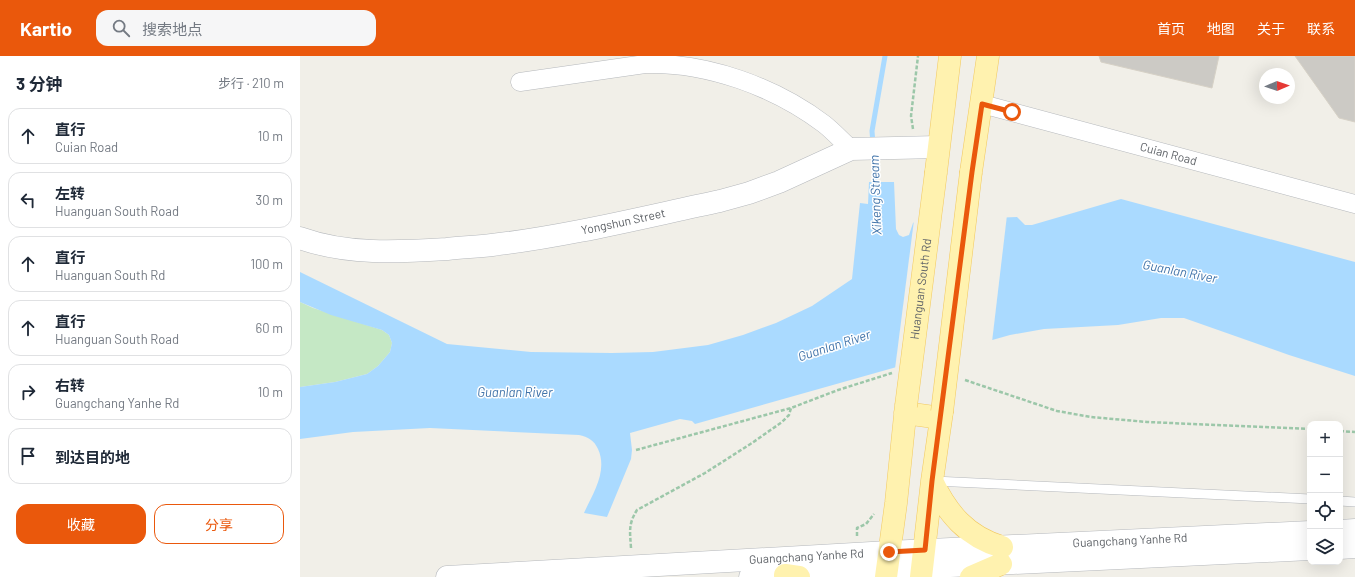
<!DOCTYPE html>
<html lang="zh">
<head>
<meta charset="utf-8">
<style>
  :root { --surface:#fff; --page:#f6f6f7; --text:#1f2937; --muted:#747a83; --line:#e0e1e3; --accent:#ea580c }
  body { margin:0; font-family:Barlow,"Noto Sans SC",sans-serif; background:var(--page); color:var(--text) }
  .controls { position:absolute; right:12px; bottom:12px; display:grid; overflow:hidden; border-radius:8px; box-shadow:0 4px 16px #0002 }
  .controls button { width:36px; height:36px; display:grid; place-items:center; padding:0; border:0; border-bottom:1px solid var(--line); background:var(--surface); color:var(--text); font:20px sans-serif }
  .compass { position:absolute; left:959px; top:12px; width:36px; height:36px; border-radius:50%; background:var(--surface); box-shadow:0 4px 16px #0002; rotate:88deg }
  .stop { position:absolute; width:12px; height:12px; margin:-9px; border:3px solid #ea580c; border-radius:50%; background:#fff }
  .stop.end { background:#ea580c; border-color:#fff; box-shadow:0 1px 4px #0008 }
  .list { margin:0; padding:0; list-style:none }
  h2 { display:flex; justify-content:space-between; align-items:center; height:52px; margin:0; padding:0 16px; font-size:17px }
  h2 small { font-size:13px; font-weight:400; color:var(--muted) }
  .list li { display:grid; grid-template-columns:26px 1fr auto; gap:12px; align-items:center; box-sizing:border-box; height:56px; margin:0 8px 8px; padding:0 8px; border:1px solid var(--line); border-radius:12px }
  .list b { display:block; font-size:15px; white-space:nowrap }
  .list p { margin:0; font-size:13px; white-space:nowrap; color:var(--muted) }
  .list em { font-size:13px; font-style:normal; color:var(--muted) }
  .actions { display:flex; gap:8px; padding:12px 16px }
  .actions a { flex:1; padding:9px 0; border:1px solid var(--accent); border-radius:12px; text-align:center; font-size:14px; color:var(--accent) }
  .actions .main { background:var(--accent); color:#fff }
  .icon { flex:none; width:22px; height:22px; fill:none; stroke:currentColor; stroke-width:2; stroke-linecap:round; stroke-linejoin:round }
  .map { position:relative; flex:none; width:1055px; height:521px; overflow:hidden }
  header { display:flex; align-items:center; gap:24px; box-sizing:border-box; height:56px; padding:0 20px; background:var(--accent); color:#fff }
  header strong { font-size:19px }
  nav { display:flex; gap:22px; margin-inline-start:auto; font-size:14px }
  .search { width:280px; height:36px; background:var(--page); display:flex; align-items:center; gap:10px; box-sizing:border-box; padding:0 14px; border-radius:12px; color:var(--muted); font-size:15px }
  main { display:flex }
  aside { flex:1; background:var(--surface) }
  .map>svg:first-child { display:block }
  .green { fill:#c5e8c5 }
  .water { fill:#aadaff }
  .pier { fill:#f1efe8 }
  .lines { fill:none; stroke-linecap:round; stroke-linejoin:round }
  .stream { stroke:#aadaff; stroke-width:5 }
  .building { fill:#cccac5; stroke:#d6d1c6 }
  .service-casing { stroke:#b5b8bc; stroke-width:10 }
  .minor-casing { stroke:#b5b8bc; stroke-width:19 }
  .tertiary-casing { stroke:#b5b8bc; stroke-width:23 }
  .primary-casing { stroke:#f2c960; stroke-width:23 }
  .path { stroke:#9cc7a9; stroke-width:2.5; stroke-dasharray:4 2; stroke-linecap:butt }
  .service { stroke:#fff; stroke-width:9 }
  .minor { stroke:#fff; stroke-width:18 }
  .tertiary { stroke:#fff; stroke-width:22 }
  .primary { stroke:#fff2af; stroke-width:22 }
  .primary-bridge-casing { stroke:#f2c960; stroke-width:23; stroke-linecap:butt }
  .primary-bridge { stroke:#fff2af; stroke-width:22 }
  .route { stroke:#ea580c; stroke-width:5 }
  .labels { text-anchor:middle; stroke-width:3; stroke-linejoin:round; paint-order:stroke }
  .street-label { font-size:12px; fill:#5f6368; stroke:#fff }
  .water-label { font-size:13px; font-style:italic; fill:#4174aa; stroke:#fff }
</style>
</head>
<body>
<header>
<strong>Kartio</strong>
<div class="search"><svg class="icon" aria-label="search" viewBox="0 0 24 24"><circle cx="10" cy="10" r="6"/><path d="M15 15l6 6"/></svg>搜索地点</div>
<nav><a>首页</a><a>地图</a><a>关于</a><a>联系</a></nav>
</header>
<main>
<aside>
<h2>3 分钟<small>步行 · 210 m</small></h2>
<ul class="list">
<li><svg class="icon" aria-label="ahead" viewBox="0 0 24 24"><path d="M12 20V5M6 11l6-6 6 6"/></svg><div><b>直行</b><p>Cuian Road</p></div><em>10 m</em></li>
<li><svg class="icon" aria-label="left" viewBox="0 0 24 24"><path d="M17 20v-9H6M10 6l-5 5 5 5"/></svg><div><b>左转</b><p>Huanguan South Road</p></div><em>30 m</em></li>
<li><svg class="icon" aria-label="ahead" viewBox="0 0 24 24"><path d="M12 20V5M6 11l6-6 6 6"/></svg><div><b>直行</b><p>Huanguan South Rd</p></div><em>100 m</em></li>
<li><svg class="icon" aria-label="ahead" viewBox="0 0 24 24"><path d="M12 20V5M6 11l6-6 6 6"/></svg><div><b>直行</b><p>Huanguan South Road</p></div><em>60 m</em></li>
<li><svg class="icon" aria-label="right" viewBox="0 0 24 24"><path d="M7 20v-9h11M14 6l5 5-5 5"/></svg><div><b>右转</b><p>Guangchang Yanhe Rd</p></div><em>10 m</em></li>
<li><svg class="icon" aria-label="arrive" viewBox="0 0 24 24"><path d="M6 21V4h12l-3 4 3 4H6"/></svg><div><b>到达目的地</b></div></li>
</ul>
<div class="actions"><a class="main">收藏</a><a>分享</a></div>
</aside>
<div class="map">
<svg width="1055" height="521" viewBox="0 0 1055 521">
  <rect width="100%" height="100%" fill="#f1efe8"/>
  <path class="green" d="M 0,246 L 13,252 L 82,274 L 89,279 L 92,287 L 90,296 L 78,310 L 67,318 L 35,326 L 0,331 Z"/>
  <path class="water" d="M 569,126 L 594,126 L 596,173 L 599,179 L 603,181 L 609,179 L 613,167 L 616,165 L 717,161 L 725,169 L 732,169 L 821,143 L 1055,206 L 1055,320 L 989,299 L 884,262 L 861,262 L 818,269 L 744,273 L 710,279 L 395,368 L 392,365 L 380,363 L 330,377 L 332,394 L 331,403 L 307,461 L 284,457 C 293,437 308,415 298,393 C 294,384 288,381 279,379 L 130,372 L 53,376 L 0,383 L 0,331 L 35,326 L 67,318 L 78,310 L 90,296 L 92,287 L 89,279 L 82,274 L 31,259 L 0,246 L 0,216 L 147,288 L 231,296 L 312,297 L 353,296 L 408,289 L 443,279 L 476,267 L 512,250 L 552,223 L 560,147 L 568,148 Z"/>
  <path class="pier" d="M 707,159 L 692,286 L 595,313 L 614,164 L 623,163 Z"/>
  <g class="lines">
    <path class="stream" d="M 573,88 L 572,75 L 585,0
      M 574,98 L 575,132"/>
  </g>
  <path class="building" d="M 799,0 L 919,0 L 912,32 L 801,6 Z
    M 995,0 L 1055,0 L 1055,66 L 1039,62 Z"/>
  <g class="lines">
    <defs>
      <path id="service" d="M 634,425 L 1010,443
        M 1040,445 L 1055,446"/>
      <g id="minor">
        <path d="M 220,26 L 345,8 C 407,6 475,31 524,68 C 533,75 542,85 551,93"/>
        <path id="s1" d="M 682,48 L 1055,148"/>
      </g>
      <g id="tertiary">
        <path id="s2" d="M 0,182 C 47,199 98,196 147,193 C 162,191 177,191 192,189 C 269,180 344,161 420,145 L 449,137 L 479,126 L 551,93 L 638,91"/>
        <path d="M 1040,475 L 1055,474"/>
        <path d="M 1040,492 L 1055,491"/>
        <path id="s3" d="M 147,521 L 589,496 L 1010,476"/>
        <path d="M 450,521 L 650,510 L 1010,493"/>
      </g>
      <path id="primary" d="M 636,116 L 650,0
        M 671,116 L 688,0
        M 605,357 L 641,362
        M 632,425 C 647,457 667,481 702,491
        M 485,519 L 499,521
        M 586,521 L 596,447 L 606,350
        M 621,521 L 632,425 L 642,356
        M 671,521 L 701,508"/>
    </defs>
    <use href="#service" class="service-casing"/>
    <use href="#minor" class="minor-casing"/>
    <use href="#tertiary" class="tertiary-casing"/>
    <use href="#primary" class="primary-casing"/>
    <path class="path" d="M 613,73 L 611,60 L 618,0
      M 665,324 L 757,355 L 791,361 L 847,366 L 1010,373
      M 1040,375 L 1055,376
      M 336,394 L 491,352 L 538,334 L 592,317
      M 557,480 L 557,472 L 566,468 L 574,458
      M 331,492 C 330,476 328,468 337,454 L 405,417 L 452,387 L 482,366 L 489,359 L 491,352"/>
    <use href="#service" class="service"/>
    <use href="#minor" class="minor"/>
    <use href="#tertiary" class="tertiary"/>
    <use href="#primary" class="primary"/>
    <defs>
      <g id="primary-bridge">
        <path id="s4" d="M 606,350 L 636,116"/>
        <path d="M 642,356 L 671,116"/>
      </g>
    </defs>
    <use href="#primary-bridge" class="primary-bridge-casing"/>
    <use href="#primary-bridge" class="primary-bridge"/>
  </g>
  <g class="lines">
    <path class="route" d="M 589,496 L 625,494 L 632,425 L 672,116 L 682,48 L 712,56"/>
  </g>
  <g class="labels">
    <g class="street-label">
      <text dy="4" stroke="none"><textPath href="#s1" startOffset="193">Cuian Road</textPath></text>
      <text dy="4" stroke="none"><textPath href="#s2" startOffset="327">Yongshun Street</textPath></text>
      <text dy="4" stroke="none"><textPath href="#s4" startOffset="118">Huanguan South Rd</textPath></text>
      <text dy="4" stroke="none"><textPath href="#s3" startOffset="684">Guangchang Yanhe Rd</textPath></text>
      <text dy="4" stroke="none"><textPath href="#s3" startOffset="360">Guangchang Yanhe Rd</textPath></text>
    </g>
    <g class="water-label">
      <text transform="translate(575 139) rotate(-92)" y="5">Xikeng Stream</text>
      <text transform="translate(880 215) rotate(11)" y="5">Guanlan River</text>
      <text transform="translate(534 289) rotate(-18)" y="5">Guanlan River</text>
      <text x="215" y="341">Guanlan River</text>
    </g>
  </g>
</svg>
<div class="controls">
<button>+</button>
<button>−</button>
<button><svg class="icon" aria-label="locate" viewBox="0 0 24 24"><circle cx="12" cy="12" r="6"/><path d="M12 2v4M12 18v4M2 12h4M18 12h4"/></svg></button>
<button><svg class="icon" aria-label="layers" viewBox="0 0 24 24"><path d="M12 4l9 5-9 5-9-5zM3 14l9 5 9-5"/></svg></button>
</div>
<svg class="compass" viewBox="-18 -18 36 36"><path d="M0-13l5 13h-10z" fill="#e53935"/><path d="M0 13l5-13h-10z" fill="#747a83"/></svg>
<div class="stop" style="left:712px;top:56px"></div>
<div class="stop end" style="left:589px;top:496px"></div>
</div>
</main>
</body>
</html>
